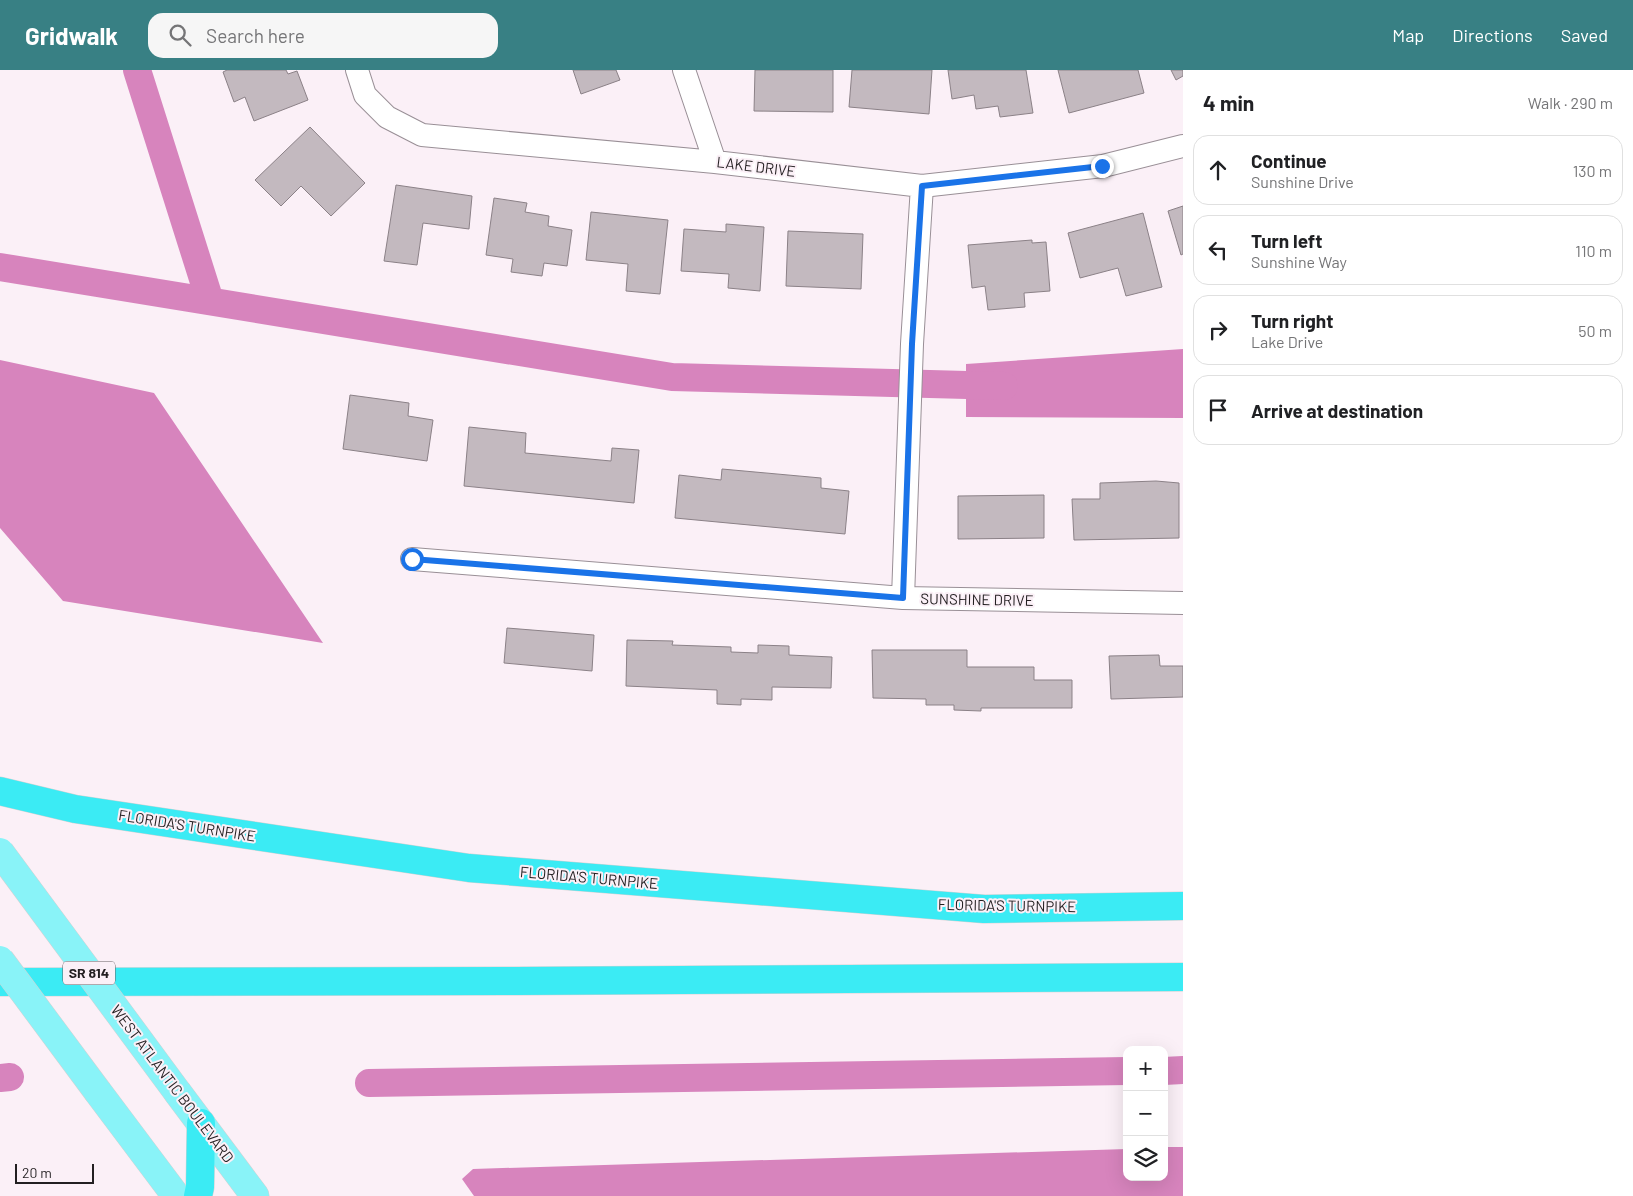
<!DOCTYPE html>
<html lang="en">
<head>
<meta charset="utf-8">
<style>
  :root { --surface:#fff; --page:#f6f6f6; --text:#202124; --muted:#757577; --line:#e0e0e0; --accent:#388084 }
  body { margin:0; font-family:Barlow,sans-serif; background:var(--page); color:var(--text) }
  .controls { position:absolute; right:15px; bottom:15px; display:grid; overflow:hidden; border-radius:10px; box-shadow:0 5px 20px #0002 }
  .controls button { width:45px; height:45px; display:grid; place-items:center; padding:0; border:0; border-bottom:1px solid var(--line); background:var(--surface); color:var(--text); font:25px sans-serif }
  .scale { position:absolute; left:15px; bottom:12px; width:79px; box-sizing:border-box; padding-left:5px; border:2px solid #231f21; border-top:0; font-size:14px; line-height:18px; white-space:nowrap; color:#231f21; -webkit-text-stroke:4px #fbf0f7; paint-order:stroke }
  .stop { position:absolute; width:15px; height:15px; margin:-11px; border:4px solid #1a73e8; border-radius:50%; background:#fff }
  .stop.end { background:#1a73e8; border-color:#fff; box-shadow:0 1px 5px #0008 }
  .list { margin:0; padding:0; list-style:none }
  h2 { display:flex; justify-content:space-between; align-items:center; height:65px; margin:0; padding:0 20px; font-size:21px }
  h2 small { font-size:16px; font-weight:400; color:var(--muted) }
  .list li { display:grid; grid-template-columns:32px 1fr auto; gap:15px; align-items:center; box-sizing:border-box; height:70px; margin:0 10px 10px; padding:0 10px; border:1px solid var(--line); border-radius:15px }
  .list b { display:block; font-size:19px; white-space:nowrap }
  .list p { margin:0; font-size:16px; white-space:nowrap; color:var(--muted) }
  .list em { font-size:16px; font-style:normal; color:var(--muted) }
  .icon { flex:none; width:28px; height:28px; fill:none; stroke:currentColor; stroke-width:2; stroke-linecap:round; stroke-linejoin:round }
  .map { position:relative; flex:none; width:1183px; height:1126px; overflow:hidden }
  header { display:flex; align-items:center; gap:30px; box-sizing:border-box; height:70px; padding:0 25px; background:var(--accent); color:#fff }
  header strong { font-size:24px }
  nav { display:flex; gap:28px; margin-inline-start:auto; font-size:18px }
  .search { width:350px; height:45px; background:var(--page); display:flex; align-items:center; gap:12px; box-sizing:border-box; padding:0 18px; border-radius:15px; color:var(--muted); font-size:19px }
  main { display:flex }
  aside { flex:1; background:var(--surface) }
  .map>svg:first-child { display:block }
  .water { fill:#d784bd }
  .lines { fill:none; stroke-linecap:round; stroke-linejoin:round }
  .canal { stroke:#d784bd; stroke-width:28 }
  .building { fill:#c3b9bf; stroke:#8b8187 }
  .street-casing { stroke:#998f96; stroke-width:24 }
  .primary-casing { stroke:#d3d2d3; stroke-width:29 }
  .highway-casing { stroke:#d3d2d3; stroke-width:29 }
  .street { stroke:#fff; stroke-width:22 }
  .primary { stroke:#89f3f8; stroke-width:28 }
  .highway { stroke:#3bebf4; stroke-width:28 }
  .primary-bridge-casing { stroke:#d3d2d3; stroke-width:29; stroke-linecap:butt }
  .primary-bridge { stroke:#89f3f8; stroke-width:28 }
  .route { stroke:#1a73e8; stroke-width:6 }
  .labels { text-anchor:middle; stroke-width:4; stroke-linejoin:round; paint-order:stroke }
  .shield { fill:#fbf0f7; stroke:#645e61; stroke-width:1 }
  .shield-label { font-size:14px; font-weight:bold; fill:#231f21 }
  .street-label { font-size:15px; fill:#231f21; stroke:#fbf0f7 }
</style>
</head>
<body>
<header>
<strong>Gridwalk</strong>
<div class="search"><svg class="icon" aria-label="search" viewBox="0 0 24 24"><circle cx="10" cy="10" r="6"/><path d="M15 15l6 6"/></svg>Search here</div>
<nav><a>Map</a><a>Directions</a><a>Saved</a></nav>
</header>
<main>
<div class="map">
<svg width="1183" height="1126" viewBox="0 0 1183 1126">
  <rect width="100%" height="100%" fill="#fbf0f7"/>
  <path class="water" d="M 1183,279 L 1183,348 L 966,347 L 966,294 Z
    M 0,290 L 154,323 L 323,573 L 63,531 L 0,458 Z
    M 1164,1077 L 1183,1077 L 1183,1126 L 474,1126 L 462,1109 L 473,1099 L 1127,1079 L 1127,1107 L 1164,1107 Z"/>
  <g class="lines">
    <path class="canal" d="M 137,0 L 210,231
      M 0,197 L 672,307 L 1004,316
      M 1164,1001 L 1183,1000
      M 0,1008 L 10,1007
      M 369,1013 L 1127,1001"/>
  </g>
  <path class="building" d="M 227,0 L 286,0 L 288,4 L 297,1 L 308,30 L 254,51 L 245,27 L 234,32 L 223,2 Z
    M 573,0 L 616,0 L 620,10 L 581,24 Z
    M 755,0 L 833,0 L 833,42 L 754,41 Z
    M 852,0 L 932,0 L 929,44 L 849,37 Z
    M 948,0 L 1026,0 L 1033,43 L 1000,47 L 998,36 L 976,39 L 974,25 L 952,29 Z
    M 1058,0 L 1138,0 L 1144,23 L 1069,43 Z
    M 1171,0 L 1183,0 L 1183,6 L 1176,10 Z
    M 310,57 L 365,113 L 331,146 L 301,116 L 281,136 L 255,110 Z
    M 396,115 L 472,126 L 469,159 L 423,153 L 417,195 L 384,191 Z
    M 494,128 L 527,133 L 525,142 L 549,146 L 548,156 L 572,160 L 567,196 L 544,193 L 542,206 L 511,202 L 513,189 L 486,185 Z
    M 1183,136 L 1183,184 L 1181,185 L 1168,141 Z
    M 591,142 L 668,150 L 660,224 L 626,221 L 628,194 L 586,190 Z
    M 1143,143 L 1162,217 L 1126,226 L 1118,198 L 1080,208 L 1068,163 Z
    M 726,154 L 764,157 L 760,221 L 728,218 L 729,204 L 681,201 L 684,159 L 726,162 Z
    M 788,161 L 863,164 L 861,219 L 786,216 Z
    M 1032,170 L 1032,173 L 1046,172 L 1050,221 L 1024,223 L 1025,237 L 988,240 L 985,216 L 972,218 L 968,175 Z
    M 350,325 L 409,333 L 408,346 L 433,350 L 427,391 L 343,379 Z
    M 469,357 L 526,363 L 525,383 L 611,391 L 612,378 L 639,380 L 634,433 L 464,416 Z
    M 722,399 L 821,408 L 821,418 L 849,421 L 845,464 L 675,448 L 679,405 L 721,410 Z
    M 1156,411 L 1179,413 L 1179,468 L 1074,470 L 1072,429 L 1100,429 L 1100,413 Z
    M 1044,425 L 1044,468 L 958,469 L 958,426 Z
    M 507,558 L 594,565 L 592,601 L 504,593 Z
    M 627,570 L 673,571 L 672,575 L 731,577 L 731,582 L 758,583 L 758,575 L 789,576 L 789,585 L 832,587 L 831,618 L 772,617 L 772,630 L 741,629 L 741,635 L 717,634 L 717,620 L 626,616 Z
    M 872,580 L 967,580 L 967,597 L 1034,597 L 1034,610 L 1072,610 L 1072,638 L 981,638 L 981,641 L 954,640 L 954,635 L 926,635 L 926,629 L 873,628 Z
    M 1159,585 L 1160,596 L 1183,596 L 1183,627 L 1111,629 L 1109,586 Z"/>
  <g class="lines">
    <defs>
      <path id="street" d="M 357,0 L 365,25 L 387,47 L 422,65 L 715,92 L 922,116 L 1103,96 L 1183,76
        M 684,0 L 715,92
        M 412,489 L 903,528 L 1183,533
        M 903,528 L 912,274 L 922,116"/>
      <path id="primary" d="M 98,1022 L 176,1126
        M 178,1023 L 255,1126"/>
      <path id="highway" d="M 0,721 L 75,739 L 469,798 L 984,839 L 1183,836
        M 0,912 L 515,911 L 1183,907
        M 198,1126 L 200,1117 L 201,1053"/>
    </defs>
    <use href="#street" class="street-casing"/>
    <use href="#primary" class="primary-casing"/>
    <use href="#highway" class="highway-casing"/>
    <use href="#street" class="street"/>
    <use href="#primary" class="primary"/>
    <use href="#highway" class="highway"/>
    <defs>
      <path id="primary-bridge" d="M 0,782 L 178,1023
        M 0,890 L 98,1022"/>
    </defs>
    <use href="#primary-bridge" class="primary-bridge-casing"/>
    <use href="#primary-bridge" class="primary-bridge"/>
  </g>
  <g class="lines">
    <path class="route" d="M 412,489 L 903,528 L 912,274 L 922,116 L 1102,96"/>
  </g>
  <g class="labels">
    <rect class="shield" x="63" y="891.5" width="52" height="23" rx="4"/>
    <g class="shield-label">
      <text x="89" y="908">SR 814</text>
    </g>
    <g class="street-label">
      <text transform="translate(756 97) rotate(7)" y="5">LAKE DRIVE</text>
      <text transform="translate(977 530) rotate(1)" y="5">SUNSHINE DRIVE</text>
      <text transform="translate(187 756) rotate(9)" y="5">FLORIDA'S TURNPIKE</text>
      <text transform="translate(589 808) rotate(5)" y="5">FLORIDA'S TURNPIKE</text>
      <text transform="translate(1007 836) rotate(1)" y="5">FLORIDA'S TURNPIKE</text>
      <text transform="translate(172 1014) rotate(53)" y="5">WEST ATLANTIC BOULEVARD</text>
    </g>
  </g>
</svg>
<div class="controls">
<button>+</button>
<button>−</button>
<button><svg class="icon" aria-label="layers" viewBox="0 0 24 24"><path d="M12 4l9 5-9 5-9-5zM3 14l9 5 9-5"/></svg></button>
</div>
<div class="scale">20 m</div>
<div class="stop" style="left:412px;top:489px"></div>
<div class="stop end" style="left:1102px;top:96px"></div>
</div>
<aside>
<h2>4 min<small>Walk · 290 m</small></h2>
<ul class="list">
<li><svg class="icon" aria-label="ahead" viewBox="0 0 24 24"><path d="M12 20V5M6 11l6-6 6 6"/></svg><div><b>Continue</b><p>Sunshine Drive</p></div><em>130 m</em></li>
<li><svg class="icon" aria-label="left" viewBox="0 0 24 24"><path d="M17 20v-9H6M10 6l-5 5 5 5"/></svg><div><b>Turn left</b><p>Sunshine Way</p></div><em>110 m</em></li>
<li><svg class="icon" aria-label="right" viewBox="0 0 24 24"><path d="M7 20v-9h11M14 6l5 5-5 5"/></svg><div><b>Turn right</b><p>Lake Drive</p></div><em>50 m</em></li>
<li><svg class="icon" aria-label="arrive" viewBox="0 0 24 24"><path d="M6 21V4h12l-3 4 3 4H6"/></svg><div><b>Arrive at destination</b></div></li>
</ul>
</aside>
</main>
</body>
</html>
